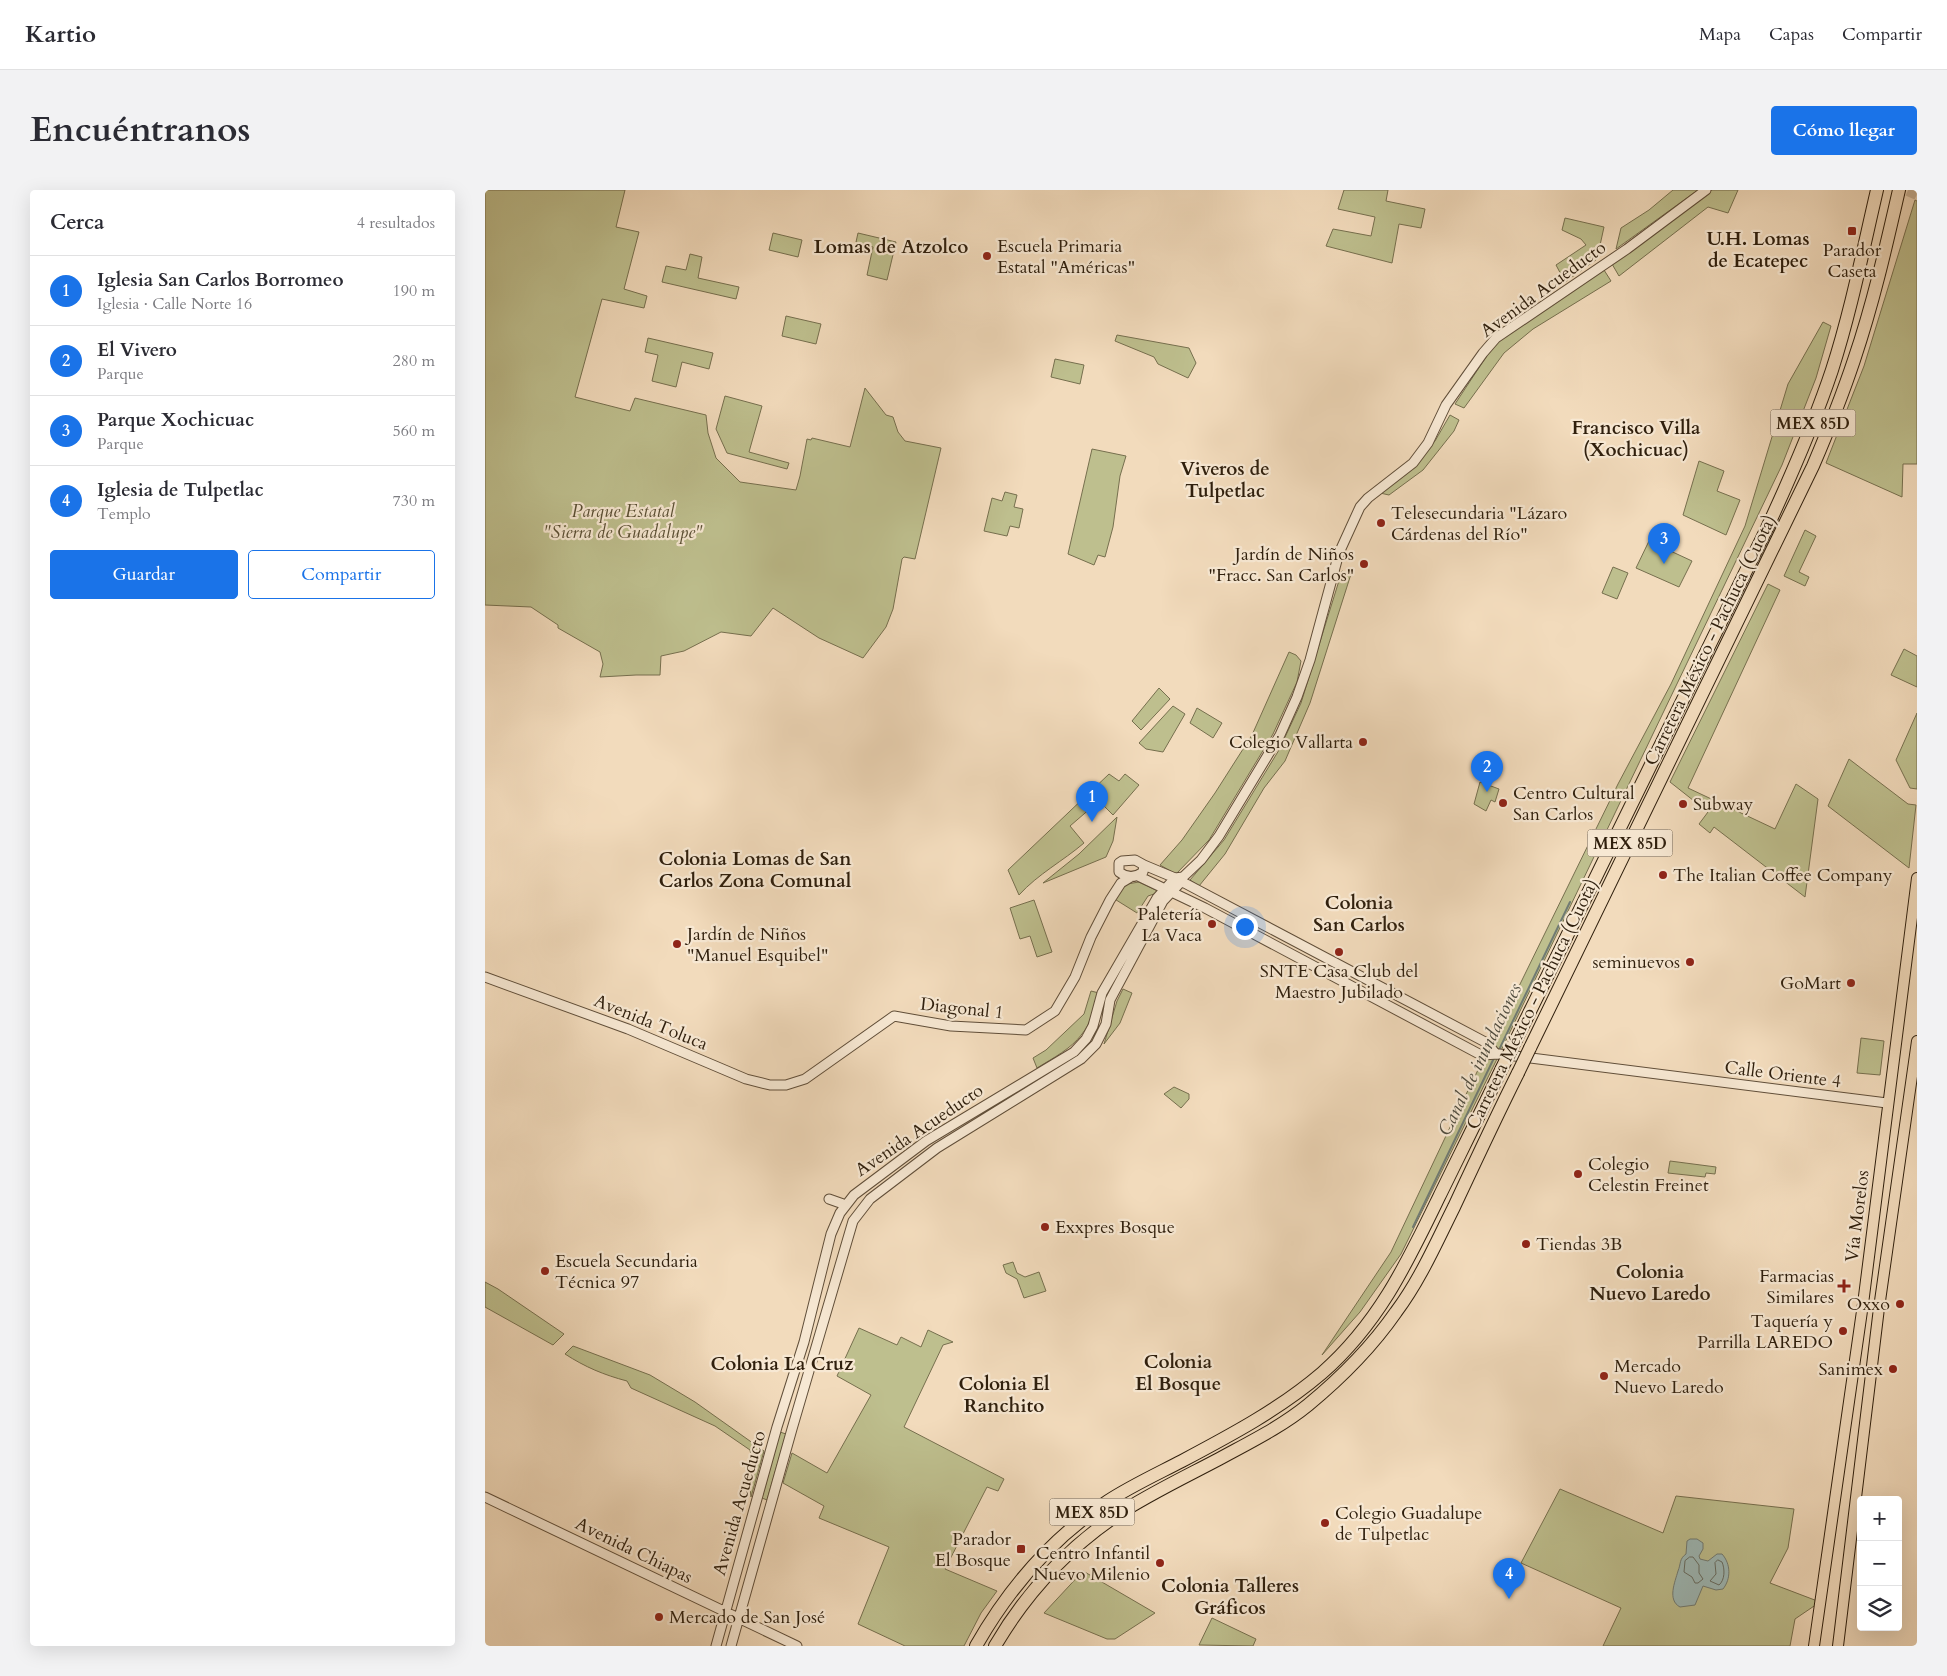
<!DOCTYPE html>
<html lang="es">
<head>
<meta charset="utf-8">
<style>
  :root { --surface:#fff; --page:#f2f2f3; --text:#2b2b33; --muted:#7c7c81; --line:#e1e1e2; --accent:#1a73e8 }
  body { margin:0; font-family:Cardo,serif; background:var(--page); color:var(--text) }
  .controls { position:absolute; right:15px; bottom:15px; display:grid; overflow:hidden; border-radius:5px; box-shadow:0 5px 20px #0002 }
  .controls button { width:45px; height:45px; display:grid; place-items:center; padding:0; border:0; border-bottom:1px solid var(--line); background:var(--surface); color:var(--text); font:25px sans-serif }
  .you { position:absolute; left:759px; top:736px; width:18px; height:18px; margin:-12px; border:4px solid #fff; border-radius:50%; background:#1a73e8; box-shadow:0 0 0 8px #1a73e833 }
  .badge { display:grid; place-items:center; width:32px; height:32px; border-radius:50%; background:var(--accent); color:#fff; font-size:16px; font-weight:700 }
  .pin { position:absolute; translate:-50% -41px; filter:drop-shadow(0 1px 2px #0008) }
  .pin::after { content:''; position:absolute; top:26px; width:18px; height:15px; background:inherit; clip-path:polygon(0 0,100% 0,50% 100%) }
  .list { margin:0; padding:0; list-style:none }
  h2 { display:flex; justify-content:space-between; align-items:center; height:65px; margin:0; padding:0 20px; font-size:21px }
  h2 small { font-size:16px; font-weight:400; color:var(--muted) }
  .list li { display:grid; grid-template-columns:32px 1fr auto; gap:15px; align-items:center; box-sizing:border-box; height:70px; padding:0 20px; border-top:1px solid var(--line) }
  .list b { display:block; font-size:19px; white-space:nowrap }
  .list p { margin:0; font-size:16px; white-space:nowrap; color:var(--muted) }
  .list em { font-size:16px; font-style:normal; color:var(--muted) }
  .actions { display:flex; gap:10px; padding:15px 20px }
  .actions a { flex:1; padding:11px 0; border:1px solid var(--accent); border-radius:5px; text-align:center; font-size:18px; color:var(--accent) }
  .actions .main { background:var(--accent); color:#fff }
  .icon { flex:none; width:28px; height:28px; fill:none; stroke:currentColor; stroke-width:2; stroke-linecap:round; stroke-linejoin:round }
  .map { position:relative; flex:none; width:1432px; height:1456px; overflow:hidden; border-radius:5px }
  header { display:flex; align-items:center; gap:30px; box-sizing:border-box; height:70px; padding:0 25px; background:var(--surface); border-bottom:1px solid var(--line) }
  header strong { font-size:24px }
  nav { display:flex; gap:28px; margin-inline-start:auto; font-size:18px }
  .intro { display:flex; align-items:center; justify-content:space-between; box-sizing:border-box; height:120px; padding:0 30px }
  h1 { margin:0; font-size:35px }
  .button { padding:12px 22px; border-radius:5px; background:var(--accent); color:#fff; font-size:18px; font-weight:700 }
  main { display:flex; gap:30px; padding:0 30px }
  aside { flex:1; background:var(--surface); border-radius:5px; box-shadow:0 5px 20px #0002 }
  .map>svg:first-child { display:block }
  .green { fill:#bebf8e; stroke:#766f4e }
  .water { fill:#9db9b7; stroke:#717b73 }
  .lines { fill:none; stroke-linecap:round; stroke-linejoin:round }
  .shore { stroke:#666c62; stroke-width:1 }
  .stream { stroke:#717b73; stroke-width:2 }
  .motorway-tunnel { stroke:#cbb599; stroke-width:12; stroke-dasharray:12 6; stroke-linecap:butt }
  .tertiary-casing { stroke:#604e39; stroke-width:11 }
  .primary-casing { stroke:#2f1f0d; stroke-width:12 }
  .motorway-casing { stroke:#2f1f0d; stroke-width:14 }
  .tertiary { stroke:#f7e8d3; stroke-width:9 }
  .primary { stroke:#f2dbbc; stroke-width:10 }
  .motorway { stroke:#f2dbbc; stroke-width:12 }
  .motorway-bridge-casing { stroke:#2f1f0d; stroke-width:14; stroke-linecap:butt }
  .motorway-bridge { stroke:#f2dbbc; stroke-width:12 }
  .poi-dot { fill:#8f2418; stroke:#f7e8d3; stroke-width:2 }
  .labels { text-anchor:middle; stroke-width:4.5; stroke-linejoin:round; paint-order:stroke }
  .shield { fill:#f7e8d3; stroke:#6b5b48; stroke-width:1 }
  .shield-label { font-size:16px; font-weight:bold; fill:#2f1f0d }
  .poi-label { font-size:18px; fill:#2f1f0d; stroke:#f7e8d3; text-anchor:start }
  .street-label { font-size:18px; fill:#2f1f0d; stroke:#f7e8d3 }
  .park-label { font-size:18px; font-style:italic; fill:#5a4f34; stroke:#f7e8d3 }
  .neighbourhood-label { font-size:19px; font-weight:bold; fill:#2f1f0d; stroke:#f7e8d3 }
  .water-label { font-size:19px; font-style:italic; fill:#504d40; stroke:#f7e8d3 }
</style>
</head>
<body>
<header>
<strong>Kartio</strong>
<nav><a>Mapa</a><a>Capas</a><a>Compartir</a></nav>
</header>
<div class="intro"><h1>Encuéntranos</h1><a class="button">Cómo llegar</a></div>
<main>
<aside>
<h2>Cerca<small>4 resultados</small></h2>
<ul class="list">
<li><span class="badge">1</span><div><b>Iglesia San Carlos Borromeo</b><p>Iglesia · Calle Norte 16</p></div><em>190 m</em></li>
<li><span class="badge">2</span><div><b>El Vivero</b><p>Parque</p></div><em>280 m</em></li>
<li><span class="badge">3</span><div><b>Parque Xochicuac</b><p>Parque</p></div><em>560 m</em></li>
<li><span class="badge">4</span><div><b>Iglesia de Tulpetlac</b><p>Templo</p></div><em>730 m</em></li>
</ul>
<div class="actions"><a class="main">Guardar</a><a>Compartir</a></div>
</aside>
<div class="map">
<svg width="1432" height="1456" viewBox="0 0 1432 1456">
  <rect width="100%" height="100%" fill="#f2dbbc"/>
  <filter id="stains"><feTurbulence type="fractalNoise" baseFrequency=".004" numOctaves="4"/><feColorMatrix values="0 0 0 0 .2 0 0 0 0 .09 0 0 0 0 .02 0 0 0 .5 -.17"/></filter>
  <radialGradient id="worn" r=".72"><stop offset=".6" stop-color="#630" stop-opacity="0"/><stop offset="1" stop-color="#630" stop-opacity=".3"/></radialGradient>
  <path class="green" d="M 0,0 L 140,0 L 131,37 L 154,42 L 139,99 L 162,106 L 159,118 L 117,109 L 90,207 L 145,221 L 150,208 L 221,225 L 223,243 L 231,268 L 255,292 L 311,300 L 315,286 L 322,249 L 326,250 L 327,248 L 365,257 L 380,198 L 401,225 L 408,227 L 413,242 L 420,251 L 456,258 L 430,369 L 419,367 L 417,369 L 408,419 L 401,437 L 378,468 L 334,448 L 288,418 L 266,446 L 236,442 L 199,461 L 176,466 L 175,485 L 151,485 L 115,487 L 118,474 L 115,462 L 73,438 L 73,435 L 46,417 L 0,415 Z
    M 859,0 L 903,0 L 901,11 L 940,19 L 936,38 L 914,34 L 907,73 L 841,56 L 848,39 L 886,46 L 890,27 L 853,19 Z
    M 1188,0 L 1213,0 L 1131,59 L 1136,38 L 1164,20 Z
    M 1227,0 L 1253,0 L 1243,23 L 1223,17 L 1134,86 L 1127,74 Z
    M 1430,10 L 1432,11 L 1432,274 L 1418,274 L 1417,307 L 1341,273 L 1379,176 Z
    M 1080,28 L 1119,37 L 1112,69 L 1080,92 L 1071,75 L 1101,55 L 1096,49 L 1077,40 Z
    M 288,43 L 317,50 L 313,67 L 284,60 Z
    M 373,43 L 411,52 L 402,90 L 382,85 L 388,57 L 371,52 Z
    M 205,64 L 217,67 L 213,88 L 254,97 L 251,109 L 177,92 L 181,76 L 201,80 Z
    M 1119,80 L 1126,91 L 1048,139 L 1019,163 L 979,218 L 970,214 L 1003,164 L 1014,151 Z
    M 301,126 L 336,134 L 331,154 L 297,146 Z
    M 1338,132 L 1346,136 L 1331,188 L 1297,275 L 1012,869 L 916,1064 L 875,1122 L 837,1165 L 906,1062 L 968,931 L 1133,594 L 1186,494 L 1260,336 L 1303,194 Z
    M 632,145 L 704,158 L 711,173 L 703,188 L 673,174 L 669,167 L 630,151 Z
    M 163,148 L 228,163 L 224,179 L 197,172 L 191,197 L 167,191 L 173,165 L 160,162 Z
    M 570,169 L 599,175 L 595,194 L 566,187 Z
    M 240,206 L 277,216 L 264,262 L 304,273 L 302,279 L 242,263 L 231,239 Z
    M 965,225 L 974,230 L 969,241 L 938,280 L 904,305 L 895,303 L 931,273 L 950,251 Z
    M 607,259 L 641,266 L 635,286 L 628,337 L 620,367 L 613,365 L 609,375 L 583,364 Z
    M 1214,271 L 1239,281 L 1232,301 L 1255,310 L 1241,345 L 1198,325 Z
    M 520,302 L 532,305 L 529,317 L 538,319 L 534,338 L 525,336 L 522,346 L 499,341 L 507,308 L 517,311 Z
    M 1320,340 L 1331,346 L 1314,382 L 1324,387 L 1320,396 L 1299,386 Z
    M 1164,351 L 1207,371 L 1194,397 L 1151,378 Z
    M 1128,377 L 1143,383 L 1132,409 L 1117,403 Z
    M 857,381 L 866,384 L 825,513 L 800,571 L 779,598 L 740,664 L 714,696 L 705,690 L 739,650 L 794,560 L 816,513 Z
    M 1283,394 L 1295,400 L 1203,598 L 1290,639 L 1311,594 L 1333,609 L 1320,707 L 1229,637 L 1225,643 L 1214,634 L 1223,622 L 1185,592 Z
    M 1419,459 L 1432,466 L 1432,497 L 1406,485 Z
    M 804,462 L 811,465 L 816,471 L 812,492 L 788,544 L 724,650 L 691,684 L 675,675 L 697,650 L 730,603 L 767,545 Z
    M 674,498 L 685,509 L 656,540 L 647,531 Z
    M 688,516 L 700,524 L 678,562 L 661,559 L 654,553 Z
    M 712,518 L 737,533 L 728,548 L 705,533 Z
    M 1432,523 L 1432,599 L 1425,598 L 1411,570 Z
    M 1364,569 L 1423,614 L 1431,615 L 1424,678 L 1343,616 Z
    M 624,584 L 634,591 L 640,584 L 654,595 L 628,625 L 614,611 L 585,636 L 599,653 C 578,671 553,684 534,705 L 523,680 Z
    M 995,592 L 1014,599 L 1010,612 L 1006,610 L 1001,621 L 989,614 Z
    M 632,627 L 628,651 L 621,667 L 558,693 L 594,664 Z
    M 654,692 L 675,702 L 663,706 L 652,723 L 628,708 L 636,695 Z
    M 549,710 L 567,762 L 552,767 L 545,746 L 535,749 L 525,718 Z
    M 638,799 L 647,803 L 635,833 L 619,854 L 632,811 Z
    M 606,801 L 614,803 C 609,817 606,833 597,844 C 586,859 568,868 552,878 L 548,868 L 561,860 L 599,824 Z
    M 1376,848 L 1399,851 L 1395,885 L 1372,883 Z
    M 689,897 L 704,904 L 704,909 L 696,918 L 679,904 Z
    M 1185,971 L 1231,977 L 1230,984 L 1221,983 L 1220,987 L 1183,983 Z
    M 528,1072 L 532,1083 L 540,1087 L 554,1082 L 561,1101 L 539,1108 L 532,1089 L 521,1083 L 518,1075 Z
    M 0,1092 L 13,1099 L 79,1144 L 68,1155 L 0,1117 Z
    M 374,1138 L 412,1155 L 416,1147 L 436,1157 L 443,1140 L 468,1152 L 458,1155 L 419,1237 L 519,1289 L 513,1301 L 502,1297 L 460,1379 L 512,1401 L 496,1423 L 479,1456 L 420,1456 L 373,1434 L 404,1357 L 334,1328 L 339,1316 L 298,1293 L 307,1263 L 342,1283 L 386,1205 L 352,1186 Z
    M 88,1156 L 165,1185 L 210,1212 L 279,1261 L 266,1307 L 264,1288 L 268,1276 L 265,1260 L 230,1236 L 146,1198 L 142,1191 C 119,1185 100,1177 80,1164 Z
    M 295,1242 L 301,1244 L 282,1310 L 277,1308 Z
    M 1075,1299 L 1178,1343 L 1191,1306 L 1309,1319 L 1303,1358 L 1285,1393 L 1335,1412 L 1310,1429 L 1305,1456 L 1118,1456 L 1136,1418 L 1036,1373 Z
    M 598,1381 L 670,1423 L 630,1449 L 622,1449 L 559,1423 Z
    M 727,1428 L 771,1449 L 768,1456 L 714,1455 Z"/>
  <path class="water" d="M 1205,1349 L 1212,1349 L 1218,1353 L 1218,1359 L 1214,1366 L 1215,1369 L 1223,1371 L 1232,1364 L 1237,1364 C 1246,1374 1246,1389 1238,1399 L 1231,1400 L 1218,1396 L 1210,1415 L 1195,1417 C 1182,1410 1190,1392 1193,1381 C 1196,1374 1194,1369 1201,1364 L 1202,1351 Z"/>
  <g class="lines">
    <path class="shore" d="M 1205,1367 L 1208,1367 L 1214,1375 L 1214,1383 L 1218,1389 L 1213,1393 L 1210,1393 L 1207,1387 L 1199,1382 L 1200,1371 Z
      M 1233,1370 L 1237,1372 C 1240,1379 1240,1390 1234,1395 L 1225,1391 L 1231,1384 L 1230,1373 Z"/>
    <path class="stream" d="M 1013,862 L 1085,712
      M 928,1037 L 1009,868"/>
    <path class="motorway-tunnel" d="M 1423,0 L 1432,4"/>
    <defs>
      <path id="tertiary" d="M 650,670 L 659,675 L 658,682 C 650,688 642,688 634,682 L 634,673 L 637,671 Z
        M 659,675 L 690,688 L 1002,853 L 1011,864
        M 653,686 L 720,718 L 996,865 L 1014,864 L 1402,913
        M 0,787 L 143,839 L 261,889 L 285,895 L 301,895 L 320,889 L 409,826 L 466,836 L 541,840 L 570,821 L 590,787 L 606,747 L 625,710 L 636,693 L 646,687
        M 344,1009 L 361,1015
        M 0,1307 L 312,1456
        M 231,1456 L 292,1237 L 319,1152 L 346,1044 L 355,1023 L 369,1005 L 441,951 L 589,862 L 601,849 L 608,836 L 617,803 L 672,708 L 690,688 L 698,687
        M 246,1456 L 307,1239 L 368,1031 L 385,1009 L 452,958 L 596,869 L 611,854 L 621,834 L 625,810 L 678,711 L 696,692 L 698,687 L 716,670 L 734,646 L 795,545 L 812,507 L 825,470 L 854,363 L 875,317 L 883,308 L 928,273 L 943,253 L 961,215 L 998,163 L 1011,148 L 1142,59 L 1221,0"/>
      <path id="primary" d="M 1329,1456 L 1378,1114 L 1432,688
        M 1353,1456 L 1394,1118 L 1432,851"/>
      <path id="motorway" d="M 1028,856 L 1282,338 C 1306,286 1329,234 1347,180 C 1366,121 1378,60 1392,0
        M 1045,858 L 1328,276 C 1343,241 1357,206 1369,170 C 1388,114 1401,57 1414,0
        M 491,1456 C 524,1398 567,1348 623,1311 C 646,1296 672,1284 697,1271 C 746,1245 795,1219 837,1183 C 894,1133 922,1073 954,1007 C 975,964 996,922 1016,880
        M 510,1456 C 541,1403 582,1359 632,1325 C 664,1304 700,1287 734,1269 C 765,1252 796,1237 823,1215 C 857,1187 886,1158 911,1122 C 935,1090 951,1053 969,1017 C 990,972 1011,927 1033,883"/>
    </defs>
    <use href="#tertiary" class="tertiary-casing"/>
    <use href="#primary" class="primary-casing"/>
    <use href="#motorway" class="motorway-casing"/>
    <use href="#tertiary" class="tertiary"/>
    <use href="#primary" class="primary"/>
    <use href="#motorway" class="motorway"/>
    <defs>
      <path id="motorway-bridge" d="M 1016,880 L 1028,856
        M 1033,883 L 1045,858"/>
    </defs>
    <use href="#motorway-bridge" class="motorway-bridge-casing"/>
    <use href="#motorway-bridge" class="motorway-bridge"/>
  </g>
  <g class="poi-dot">
    <rect x="1362" y="36" width="10" height="10" rx="2.5"/>
    <circle cx="502" cy="66" r="5"/>
    <circle cx="896" cy="333" r="5"/>
    <circle cx="879" cy="374" r="5"/>
    <circle cx="878" cy="552" r="5"/>
    <circle cx="1018" cy="613" r="5"/>
    <circle cx="1198" cy="614" r="5"/>
    <circle cx="1178" cy="685" r="5"/>
    <circle cx="727" cy="734" r="5"/>
    <circle cx="192" cy="754" r="5"/>
    <circle cx="854" cy="762" r="5"/>
    <circle cx="1205" cy="772" r="5"/>
    <circle cx="1366" cy="793" r="5"/>
    <circle cx="1093" cy="984" r="5"/>
    <circle cx="560" cy="1037" r="5"/>
    <circle cx="1041" cy="1054" r="5"/>
    <circle cx="60" cy="1081" r="5"/>
    <path d="M1356.5 1088.5h5v5h5v5h-5v5h-5v-5h-5v-5h5z"/>
    <circle cx="1415" cy="1114" r="5"/>
    <circle cx="1358" cy="1141" r="5"/>
    <circle cx="1408" cy="1179" r="5"/>
    <circle cx="1119" cy="1186" r="5"/>
    <circle cx="840" cy="1333" r="5"/>
    <rect x="531" y="1354" width="10" height="10" rx="2.5"/>
    <circle cx="675" cy="1373" r="5"/>
    <circle cx="174" cy="1427" r="5"/>
  </g>
  <g class="labels">
    <g class="shield">
      <rect x="1285.5" y="219.5" width="85" height="27" rx="4"/>
      <rect x="1102.5" y="639.5" width="85" height="27" rx="4"/>
      <rect x="564.5" y="1308.5" width="85" height="27" rx="4"/>
    </g>
    <g class="shield-label">
      <text x="1328" y="239">MEX 85D</text>
      <text x="1145" y="659">MEX 85D</text>
      <text x="607" y="1328">MEX 85D</text>
    </g>
    <g class="poi-label">
      <text x="512" y="62">Escuela Primaria<tspan x="512" dy="21">Estatal "Américas"</tspan></text>
      <text x="1367" y="66" text-anchor="middle">Parador<tspan x="1367" dy="21">Caseta</tspan></text>
      <text x="906" y="329">Telesecundaria "Lázaro<tspan x="906" dy="21">Cárdenas del Río"</tspan></text>
      <text x="869" y="370" text-anchor="end">Jardín de Niños<tspan x="869" dy="21">"Fracc. San Carlos"</tspan></text>
      <text x="868" y="558" text-anchor="end">Colegio Vallarta</text>
      <text x="1028" y="609">Centro Cultural<tspan x="1028" dy="21">San Carlos</tspan></text>
      <text x="1208" y="620">Subway</text>
      <text x="1188" y="691">The Italian Coffee Company</text>
      <text x="717" y="730" text-anchor="end">Paletería<tspan x="717" dy="21">La Vaca</tspan></text>
      <text x="202" y="750">Jardín de Niños<tspan x="202" dy="21">"Manuel Esquibel"</tspan></text>
      <text x="1195" y="778" text-anchor="end">seminuevos</text>
      <text x="854" y="787" text-anchor="middle">SNTE Casa Club del<tspan x="854" dy="21">Maestro Jubilado</tspan></text>
      <text x="1356" y="799" text-anchor="end">GoMart</text>
      <text x="1103" y="980">Colegio<tspan x="1103" dy="21">Celestin Freinet</tspan></text>
      <text x="570" y="1043">Exxpres Bosque</text>
      <text x="1051" y="1060">Tiendas 3B</text>
      <text x="70" y="1077">Escuela Secundaria<tspan x="70" dy="21">Técnica 97</tspan></text>
      <text x="1349" y="1092" text-anchor="end">Farmacias<tspan x="1349" dy="21">Similares</tspan></text>
      <text x="1405" y="1120" text-anchor="end">Oxxo</text>
      <text x="1348" y="1137" text-anchor="end">Taquería y<tspan x="1348" dy="21">Parrilla LAREDO</tspan></text>
      <text x="1129" y="1182">Mercado<tspan x="1129" dy="21">Nuevo Laredo</tspan></text>
      <text x="1398" y="1185" text-anchor="end">Sanimex</text>
      <text x="850" y="1329">Colegio Guadalupe<tspan x="850" dy="21">de Tulpetlac</tspan></text>
      <text x="526" y="1355" text-anchor="end">Parador<tspan x="526" dy="21">El Bosque</tspan></text>
      <text x="665" y="1369" text-anchor="end">Centro Infantil<tspan x="665" dy="21">Nuevo Milenio</tspan></text>
      <text x="184" y="1433">Mercado de San José</text>
    </g>
    <g class="street-label">
      <text transform="translate(1058 99) rotate(-36)" y="6">Avenida Acueducto</text>
      <text transform="translate(1225 450) rotate(-64)" y="6">Carretera México - Pachuca (Cuota)</text>
      <text transform="translate(1047 814) rotate(-64)" y="6">Carretera México - Pachuca (Cuota)</text>
      <text transform="translate(477 818) rotate(6)" y="6">Diagonal 1</text>
      <text transform="translate(166 832) rotate(22)" y="6">Avenida Toluca</text>
      <text transform="translate(1298 884) rotate(7)" y="6">Calle Oriente 4</text>
      <text transform="translate(434 940) rotate(-34)" y="6">Avenida Acueducto</text>
      <text transform="translate(1372 1026) rotate(-83)" y="6">Vía Morelos</text>
      <text transform="translate(254 1313) rotate(-74)" y="6">Avenida Acueducto</text>
      <text transform="translate(149 1360) rotate(26)" y="6">Avenida Chiapas</text>
    </g>
    <g class="park-label">
      <text x="138" y="327">Parque Estatal<tspan x="138" dy="21">"Sierra de Guadalupe"</tspan></text>
    </g>
    <g class="neighbourhood-label">
      <text x="1273" y="55">U.H. Lomas<tspan x="1273" dy="22">de Ecatepec</tspan></text>
      <text x="406" y="63">Lomas de Atzolco</text>
      <text x="1151" y="244">Francisco Villa<tspan x="1151" dy="22">(Xochicuac)</tspan></text>
      <text x="740" y="285">Viveros de<tspan x="740" dy="22">Tulpetlac</tspan></text>
      <text x="270" y="675">Colonia Lomas de San<tspan x="270" dy="22">Carlos Zona Comunal</tspan></text>
      <text x="874" y="719">Colonia<tspan x="874" dy="22">San Carlos</tspan></text>
      <text x="1165" y="1088">Colonia<tspan x="1165" dy="22">Nuevo Laredo</tspan></text>
      <text x="693" y="1178">Colonia<tspan x="693" dy="22">El Bosque</tspan></text>
      <text x="297" y="1180">Colonia La Cruz</text>
      <text x="519" y="1200">Colonia El<tspan x="519" dy="22">Ranchito</tspan></text>
      <text x="745" y="1402">Colonia Talleres<tspan x="745" dy="22">Gráficos</tspan></text>
    </g>
    <g class="water-label">
      <text transform="translate(994 869) rotate(-64)" y="7">Canal de inundaciones</text>
    </g>
  </g>
  <rect width="100%" height="100%" filter="url(#stains)"/>
  <rect width="100%" height="100%" fill="url(#worn)"/>
</svg>
<div class="controls">
<button>+</button>
<button>−</button>
<button><svg class="icon" aria-label="layers" viewBox="0 0 24 24"><path d="M12 4l9 5-9 5-9-5zM3 14l9 5 9-5"/></svg></button>
</div>
<div class="you"></div>
<div class="pin badge" style="left:607px;top:632px">1</div>
<div class="pin badge" style="left:1002px;top:602px">2</div>
<div class="pin badge" style="left:1179px;top:374px">3</div>
<div class="pin badge" style="left:1024px;top:1409px">4</div>
</div>
</main>
</body>
</html>
